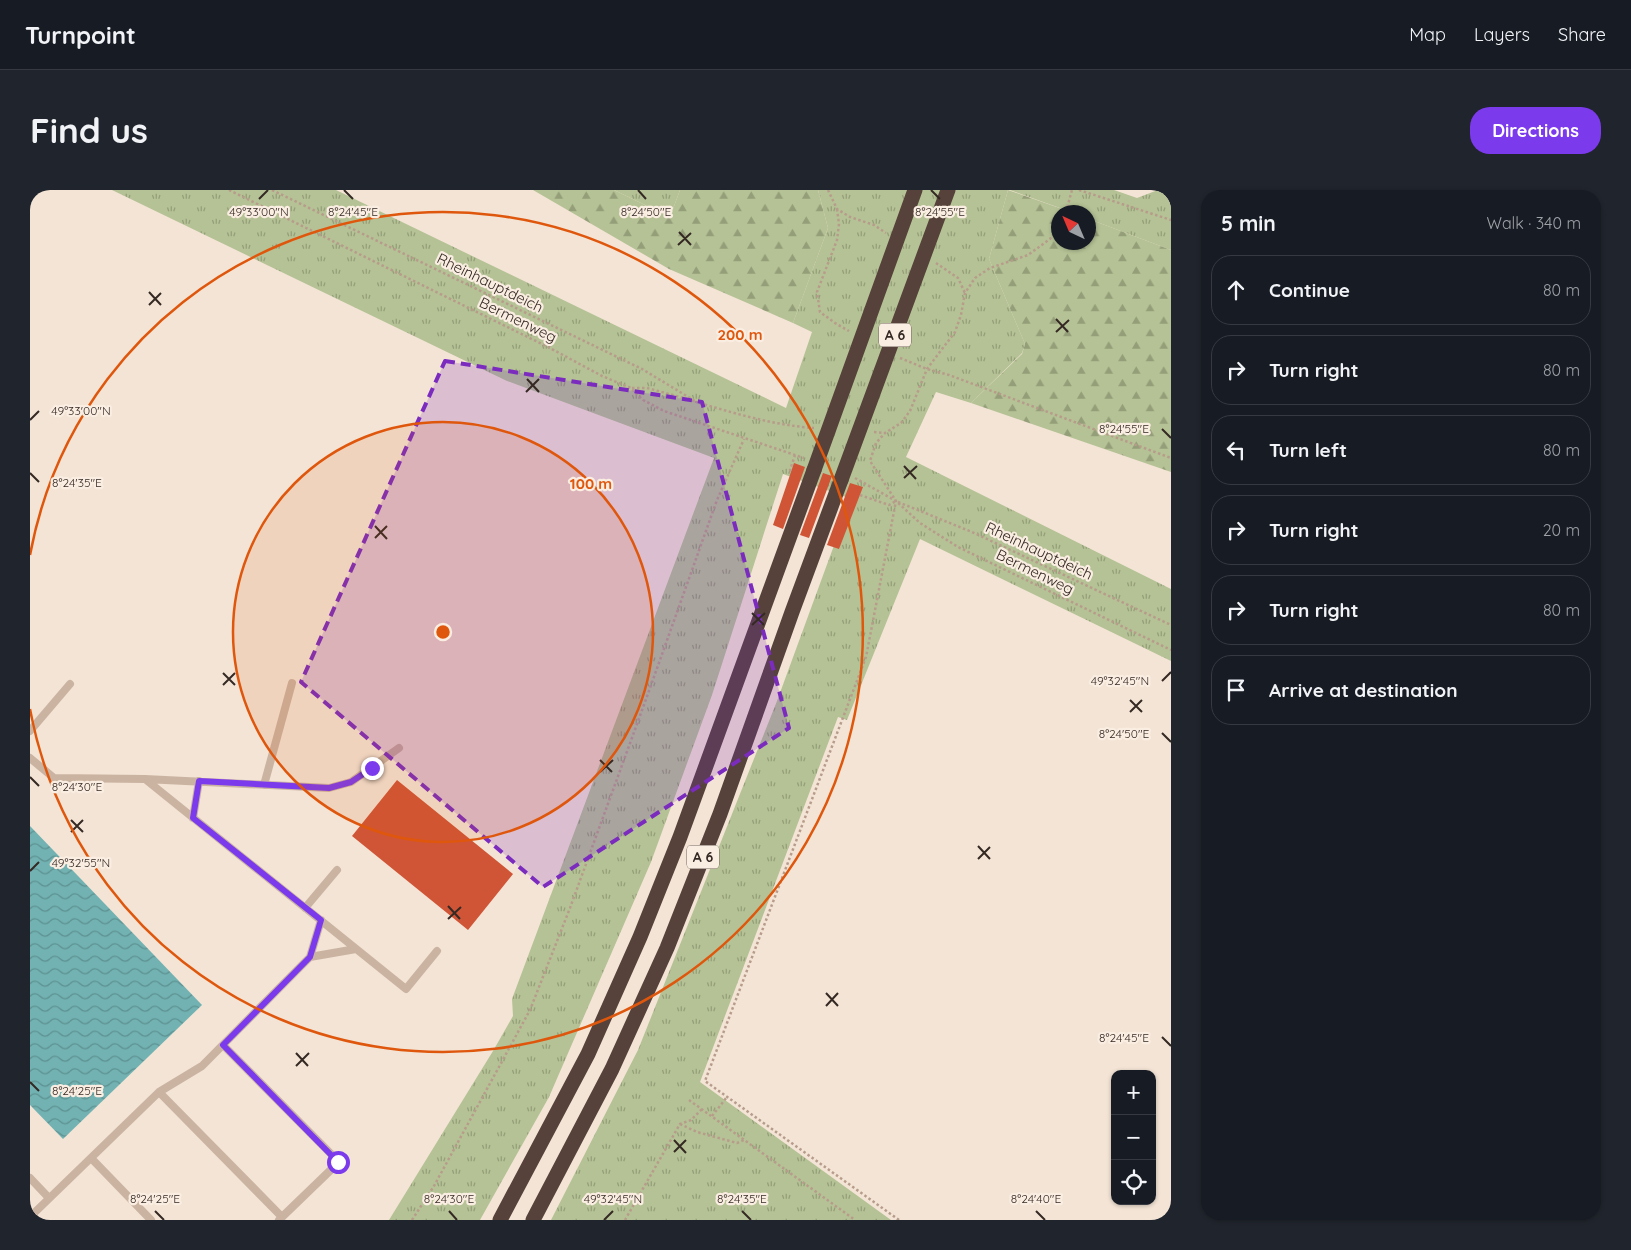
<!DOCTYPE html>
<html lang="en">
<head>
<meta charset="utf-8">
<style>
  :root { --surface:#171b24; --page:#20242c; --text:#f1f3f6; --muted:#9ea1a6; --line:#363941; --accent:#7c3aed }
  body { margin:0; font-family:Quicksand,sans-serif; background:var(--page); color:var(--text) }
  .controls { position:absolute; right:15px; bottom:15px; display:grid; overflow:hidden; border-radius:10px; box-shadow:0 1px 4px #0004 }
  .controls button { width:45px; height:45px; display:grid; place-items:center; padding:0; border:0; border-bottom:1px solid var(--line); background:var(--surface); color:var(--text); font:25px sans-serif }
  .compass { position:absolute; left:1021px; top:15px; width:45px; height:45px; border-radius:50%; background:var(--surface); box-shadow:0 1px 4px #0004; rotate:316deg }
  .stop { position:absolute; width:15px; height:15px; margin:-11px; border:4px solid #7c3aed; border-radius:50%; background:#fff }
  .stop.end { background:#7c3aed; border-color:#fff; box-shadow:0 1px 5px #0008 }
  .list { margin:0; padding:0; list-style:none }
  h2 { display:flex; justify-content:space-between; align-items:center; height:65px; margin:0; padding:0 20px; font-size:21px }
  h2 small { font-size:16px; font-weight:400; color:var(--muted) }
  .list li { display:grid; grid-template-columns:32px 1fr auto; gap:15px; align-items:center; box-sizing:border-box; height:70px; margin:0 10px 10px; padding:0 10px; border:1px solid var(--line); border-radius:20px }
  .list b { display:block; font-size:19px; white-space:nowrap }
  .list em { font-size:16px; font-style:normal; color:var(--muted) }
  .icon { flex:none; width:28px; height:28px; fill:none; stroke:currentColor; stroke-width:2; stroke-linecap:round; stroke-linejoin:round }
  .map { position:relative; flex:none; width:1141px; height:1030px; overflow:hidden; border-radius:20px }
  header { display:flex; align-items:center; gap:30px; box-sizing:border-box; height:70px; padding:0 25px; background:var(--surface); border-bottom:1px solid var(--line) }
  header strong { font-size:24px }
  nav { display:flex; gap:28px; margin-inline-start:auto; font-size:18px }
  .intro { display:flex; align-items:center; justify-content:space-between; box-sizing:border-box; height:120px; padding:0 30px }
  h1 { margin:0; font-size:35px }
  .button { padding:12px 22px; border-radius:20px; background:var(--accent); color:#fff; font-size:18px; font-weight:700 }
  main { display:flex; gap:30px; padding:0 30px }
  aside { flex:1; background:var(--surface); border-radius:20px; box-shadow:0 1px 4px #0004 }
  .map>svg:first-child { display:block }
  .grass { fill:url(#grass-tufts) }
  .forest { fill:url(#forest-firs) }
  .water { fill:url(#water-waves) }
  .building { fill:#d05536 }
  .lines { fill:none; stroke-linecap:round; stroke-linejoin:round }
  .path { stroke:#b79c8b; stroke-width:2.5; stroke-dasharray:2.5 2.5; stroke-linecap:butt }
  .lane { stroke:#cbb3a1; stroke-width:8 }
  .highway { stroke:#56423b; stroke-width:15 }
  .highway-bridge { stroke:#56423b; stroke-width:15 }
  .route { stroke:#7c3aed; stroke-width:6 }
  .marked { fill:#7b2cbf; fill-opacity:0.2; stroke:#7b2cbf; stroke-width:4; stroke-dasharray:10 6; stroke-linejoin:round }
  .ticks { fill:none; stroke:#352924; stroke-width:2 }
  .ring { fill:none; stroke:#df570d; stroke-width:2.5 }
  .labels { text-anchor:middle; stroke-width:4.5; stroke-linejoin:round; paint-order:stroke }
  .shield { fill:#faeee2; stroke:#70645d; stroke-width:1 }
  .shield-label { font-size:14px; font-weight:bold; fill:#352924 }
  .street-label { font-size:15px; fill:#352924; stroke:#faeee2 }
  .ticks-label { font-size:12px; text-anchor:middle; fill:#352924; stroke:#faeee2; stroke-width:4.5; stroke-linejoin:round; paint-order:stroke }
  .centre { fill:#df570d; stroke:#faeee2; stroke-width:2.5 }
  .ring-label { font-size:15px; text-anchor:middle; font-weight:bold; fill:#df570d; stroke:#faeee2; stroke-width:4.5; stroke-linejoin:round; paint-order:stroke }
</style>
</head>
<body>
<header>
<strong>Turnpoint</strong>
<nav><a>Map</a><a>Layers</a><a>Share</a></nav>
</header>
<div class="intro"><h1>Find us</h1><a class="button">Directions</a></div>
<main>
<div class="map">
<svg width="1141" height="1030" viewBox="0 0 1141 1030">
  <defs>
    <pattern id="grass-tufts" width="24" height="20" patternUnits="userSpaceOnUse" patternTransform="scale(1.25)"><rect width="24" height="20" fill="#b5c295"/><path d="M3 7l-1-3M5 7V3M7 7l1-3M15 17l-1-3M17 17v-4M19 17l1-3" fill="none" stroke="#949e79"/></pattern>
    <pattern id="forest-firs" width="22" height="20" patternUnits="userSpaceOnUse" patternTransform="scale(1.25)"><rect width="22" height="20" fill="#b5c295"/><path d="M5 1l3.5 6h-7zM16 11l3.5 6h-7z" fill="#949e79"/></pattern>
    <pattern id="water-waves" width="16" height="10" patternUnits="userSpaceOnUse" patternTransform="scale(1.25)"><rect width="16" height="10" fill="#72b2b2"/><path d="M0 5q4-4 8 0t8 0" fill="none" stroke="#5e9191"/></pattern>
  </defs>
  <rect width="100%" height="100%" fill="#f3e4d5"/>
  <path class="grass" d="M 82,0 L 306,0 L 756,218 L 782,142 L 763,133 L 798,38 L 788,0 L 978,0 L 959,69 L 995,154 L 992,163 L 941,213 L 906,202 L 876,267 L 1141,399 L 1141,471 L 890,349 L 817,530 L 808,527 L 670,892 L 861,1030 L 521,1030 L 608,860 L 747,511 L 821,309 L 753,284 L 682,505 L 621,672 L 519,907 L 450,1030 L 359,1030 L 463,861 L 483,826 L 482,809 L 684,268 L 477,191 Z
    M 584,0 L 650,0 L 640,27 Z
    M 980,0 L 1084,0 L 1107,8 L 1128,0 L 1141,0 L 1141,60 L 1059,29 L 1058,22 L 1041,22 Z"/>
  <path class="forest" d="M 503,0 L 584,0 L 640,27 L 650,0 L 788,0 L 798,38 L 763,133 L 639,79 Z
    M 978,0 L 1041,22 L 1028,22 L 1028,52 L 1058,52 L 1059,29 L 1141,60 L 1141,282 L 941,213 L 992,164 L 995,154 L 959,69 Z"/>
  <path class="water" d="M 0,636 L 172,815 L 33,949 L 0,915 Z"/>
  <path class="building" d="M 764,273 L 775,277 L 753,339 L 743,335 Z
    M 793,283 L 802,286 L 779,348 L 770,345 Z
    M 820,293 L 833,297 L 809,359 L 797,355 Z
    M 367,590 L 483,684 L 438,740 L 322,646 Z"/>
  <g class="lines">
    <path class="path" d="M 199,0 L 518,157 L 572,186 L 601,198 L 613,210 L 634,221 L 774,268
      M 242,0 L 612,179 L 665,211
      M 798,0 L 807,19 L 820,27 L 844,35 L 856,43
      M 1049,0 L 1141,30
      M 807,19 L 809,34 L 807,50 L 787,102 L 790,122 L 805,133 L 819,141
      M 1036,22 L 1042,0
      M 906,73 L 928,88 L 935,103
      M 870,168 L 897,179 L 919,185 L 1141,268
      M 602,198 L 617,198 C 672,212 727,234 784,238
      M 844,242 L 855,243
      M 761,281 L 760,280 L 765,265
      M 825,288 L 866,311 L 890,333 L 928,357 L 1141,460
      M 830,305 L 859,315 L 866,311
      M 868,312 L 942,342 L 1141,435
      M 659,910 L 825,1030
      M 682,926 L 697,907
      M 650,934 L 667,942 L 707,953 L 714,950
      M 382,1030 L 404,996 L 500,820 L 540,718 L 615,512 L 687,310 L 714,249
      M 595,1030 L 650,934 L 661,930 L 672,919
      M 869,1030 L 675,891 L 836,467 L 866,311 L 840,271 L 846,253 L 855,243 L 871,233 L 880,221 L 897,179 L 925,142 L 931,125 L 935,103 L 945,88 L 960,78 L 998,65 L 1020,49 L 1028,37"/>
    <path class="lane" d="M 0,541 L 40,494
      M 0,568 L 24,588 L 115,589 L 376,799 L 407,761
      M 115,589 L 299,598 L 321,592 L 369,558
      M 234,595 L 262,493
      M 163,628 L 169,591
      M 275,718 L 307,680
      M 280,767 L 326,759
      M 193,855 L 309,972 L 252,1027
      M 129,902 L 252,1027 L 249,1030
      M 61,968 L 121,1030
      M 0,988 L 19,1008
      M 0,1027 L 129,902 L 172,876 L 280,767 L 291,730"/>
    <path class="highway" d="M 470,1030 L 558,864 L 610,747 L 650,647 L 784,280
      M 503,1030 L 582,879 L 637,758 L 690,624 L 762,422 L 811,290"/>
    <path class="highway-bridge" d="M 784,280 L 885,0
      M 811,290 L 918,0"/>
  </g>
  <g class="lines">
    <path class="route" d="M 308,972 L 193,855 L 280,767 L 291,730 L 163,628 L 169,591 L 299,598 L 321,592 L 342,578"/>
  </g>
  <path class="marked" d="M 415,171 L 672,212 L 759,538 L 513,697 L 271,492 Z"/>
  <path class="ticks" d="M 314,0 L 323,9M 608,0 L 616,9M 901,0 L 910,9M 229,9 L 238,0M 649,42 L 661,55M 648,55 L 661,43M 119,102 L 131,115M 119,115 L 131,103M 1026,129 L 1038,142M 1026,142 L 1039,130M 497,189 L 509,202M 496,202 L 509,189M 0,230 L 9,221M 1132,239 L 1141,248M 874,276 L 886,289M 0,283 L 9,292M 874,288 L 887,276M 345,336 L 357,349M 345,348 L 357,336M 722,423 L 734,435M 722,435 L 735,423M 193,483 L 205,495M 1132,491 L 1141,482M 193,495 L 205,483M 1100,510 L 1112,522M 1100,522 L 1112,510M 1132,543 L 1141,552M 570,570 L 582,582M 570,582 L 583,570M 0,587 L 9,596M 41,630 L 53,642M 41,642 L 53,630M 948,656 L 960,669M 948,669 L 960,657M 0,681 L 9,672M 418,716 L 430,729M 418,729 L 431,717M 796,803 L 808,816M 796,816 L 808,803M 1132,847 L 1141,856M 266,863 L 278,876M 266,876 L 279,863M 0,892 L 9,901M 644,950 L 656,963M 644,962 L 656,950M 125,1021 L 134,1030M 419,1021 L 427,1030M 712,1021 L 721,1030M 1006,1021 L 1015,1030M 574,1030 L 583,1021"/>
  <circle cx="413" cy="442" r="210" fill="#df570d" fill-opacity=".12"/>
  <g class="ring">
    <circle cx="413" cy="442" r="210"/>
    <path d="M0 365A420 420 0 1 1 0 519"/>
  </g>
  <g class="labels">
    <g class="shield">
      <rect x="849" y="133.5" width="32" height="23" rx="4"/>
      <rect x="657" y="655.5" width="32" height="23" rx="4"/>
    </g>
    <g class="shield-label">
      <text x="865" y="150">A 6</text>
      <text x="673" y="672">A 6</text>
    </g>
    <g class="street-label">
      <text transform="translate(460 93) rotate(26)" y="5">Rheinhauptdeich</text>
      <text transform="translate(488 130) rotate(26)" y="5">Bermenweg</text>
      <text transform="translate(1009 361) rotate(25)" y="5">Rheinhauptdeich</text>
      <text transform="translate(1005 382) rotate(26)" y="5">Bermenweg</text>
    </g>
  </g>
  <g class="ticks-label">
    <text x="229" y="26">49°33'00"N</text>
    <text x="323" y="26">8°24'45"E</text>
    <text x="616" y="26">8°24'50"E</text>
    <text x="910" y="26">8°24'55"E</text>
    <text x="51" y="225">49°33'00"N</text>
    <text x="1094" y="243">8°24'55"E</text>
    <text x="47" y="297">8°24'35"E</text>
    <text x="1090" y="495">49°32'45"N</text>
    <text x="1094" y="548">8°24'50"E</text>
    <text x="47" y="601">8°24'30"E</text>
    <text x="51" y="677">49°32'55"N</text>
    <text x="1094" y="852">8°24'45"E</text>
    <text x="47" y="905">8°24'25"E</text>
    <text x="125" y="1013">8°24'25"E</text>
    <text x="419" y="1013">8°24'30"E</text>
    <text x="712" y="1013">8°24'35"E</text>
    <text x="1006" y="1013">8°24'40"E</text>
    <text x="583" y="1013">49°32'45"N</text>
  </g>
  <circle cx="413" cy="442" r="8" class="centre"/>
  <g class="ring-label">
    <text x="710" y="150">200 m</text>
    <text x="561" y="299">100 m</text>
  </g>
</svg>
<div class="controls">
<button>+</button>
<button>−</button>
<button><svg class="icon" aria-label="locate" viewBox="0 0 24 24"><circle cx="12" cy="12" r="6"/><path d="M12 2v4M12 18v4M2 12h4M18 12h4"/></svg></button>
</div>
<svg class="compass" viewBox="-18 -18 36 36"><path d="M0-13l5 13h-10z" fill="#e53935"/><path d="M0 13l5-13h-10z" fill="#9ea1a6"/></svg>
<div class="stop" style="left:308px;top:972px"></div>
<div class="stop end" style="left:342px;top:578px"></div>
</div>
<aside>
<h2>5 min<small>Walk · 340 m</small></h2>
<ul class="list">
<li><svg class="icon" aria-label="ahead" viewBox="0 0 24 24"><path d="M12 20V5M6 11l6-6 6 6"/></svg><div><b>Continue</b></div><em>80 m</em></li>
<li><svg class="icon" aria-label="right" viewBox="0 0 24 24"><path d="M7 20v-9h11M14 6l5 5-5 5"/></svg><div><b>Turn right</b></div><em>80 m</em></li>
<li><svg class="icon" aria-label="left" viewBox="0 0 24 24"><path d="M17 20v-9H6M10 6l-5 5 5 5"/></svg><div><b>Turn left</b></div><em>80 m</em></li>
<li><svg class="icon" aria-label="right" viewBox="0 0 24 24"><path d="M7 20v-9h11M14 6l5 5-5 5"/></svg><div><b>Turn right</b></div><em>20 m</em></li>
<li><svg class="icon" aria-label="right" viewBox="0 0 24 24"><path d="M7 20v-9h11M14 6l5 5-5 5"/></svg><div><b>Turn right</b></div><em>80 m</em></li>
<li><svg class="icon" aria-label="arrive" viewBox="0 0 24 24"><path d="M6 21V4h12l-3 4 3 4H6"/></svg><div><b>Arrive at destination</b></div></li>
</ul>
</aside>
</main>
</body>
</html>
